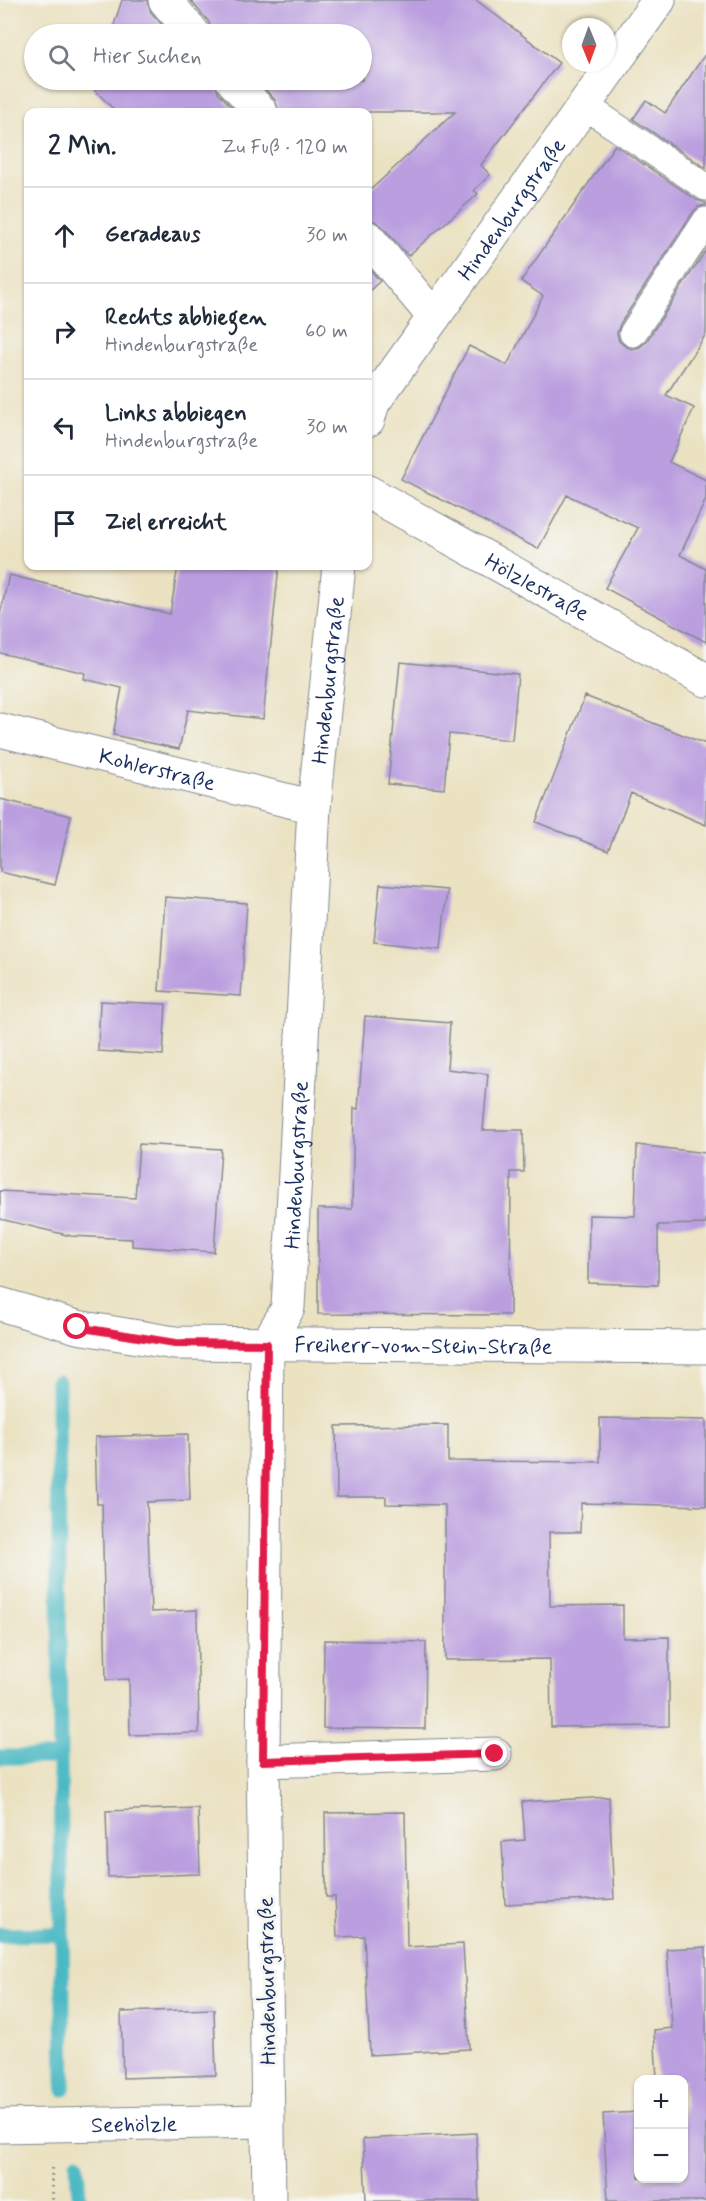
<!DOCTYPE html>
<html lang="de">
<head>
<meta charset="utf-8">
<style>
  :root { --surface:#fff; --page:#f6f6f7; --text:#1f2937; --muted:#747a83; --line:#e0e1e3 }
  body { margin:0; font-family:Mynerve,sans-serif; background:var(--page); color:var(--text) }
  .controls { position:absolute; right:18px; bottom:18px; display:grid; overflow:hidden; border-radius:12px; box-shadow:0 2px 4px #0004 }
  .controls button { width:54px; height:54px; display:grid; place-items:center; padding:0; border:0; border-bottom:2px solid var(--line); background:var(--surface); color:var(--text); font:30px sans-serif }
  .compass { position:absolute; left:562px; top:18px; width:54px; height:54px; border-radius:50%; background:var(--surface); box-shadow:0 2px 4px #0004; rotate:179deg }
  .stop { position:absolute; width:18px; height:18px; margin:-14px; border:4px solid #e11d48; border-radius:50%; background:#fff }
  .stop.end { background:#e11d48; border-color:#fff; box-shadow:0 2px 6px #0008 }
  .list { margin:0; padding:0; list-style:none }
  h2 { display:flex; justify-content:space-between; align-items:center; height:78px; margin:0; padding:0 24px; font-size:26px }
  h2 small { font-size:20px; font-weight:400; color:var(--muted) }
  .list li { display:grid; grid-template-columns:39px 1fr auto; gap:18px; align-items:center; box-sizing:border-box; height:96px; padding:0 24px; border-top:2px solid var(--line) }
  .list b { display:block; font-size:22px; white-space:nowrap }
  .list p { margin:0; font-size:20px; white-space:nowrap; color:var(--muted) }
  .list em { font-size:20px; font-style:normal; color:var(--muted) }
  .icon { flex:none; width:33px; height:33px; fill:none; stroke:currentColor; stroke-width:2; stroke-linecap:round; stroke-linejoin:round }
  .map { position:relative; flex:none; width:706px; height:2201px; overflow:hidden }
  .search { position:absolute; background:var(--surface); box-shadow:0 2px 4px #0004; left:24px; top:24px; width:348px; height:66px; display:flex; align-items:center; gap:15px; box-sizing:border-box; padding:0 21px; border-radius:33px; color:var(--muted); font-size:22px }
  .panel { position:absolute; background:var(--surface); box-shadow:0 2px 4px #0004; left:24px; top:108px; width:348px; height:462px; border-radius:12px }
  .map>svg:first-child { display:block }
  .lines { fill:none; stroke-linecap:round; stroke-linejoin:round }
  .stream { stroke:#4bb9c4; stroke-width:15 }
  .building { fill:#ba9edf }
  .service-casing { stroke:#838890; stroke-width:29 }
  .minor-casing { stroke:#838890; stroke-width:35 }
  .path { stroke:#838890; stroke-width:4; stroke-dasharray:1.5 4.5; stroke-linecap:butt }
  .service { stroke:#fff; stroke-width:27 }
  .minor { stroke:#fff; stroke-width:33 }
  .route { stroke:#e11d48; stroke-width:8 }
  .labels { text-anchor:middle; stroke-width:6; stroke-linejoin:round; paint-order:stroke }
  .street-label { font-size:22px; fill:#1b2f5e; stroke:#f6f6f2 }
</style>
</head>
<body>
<div class="map">
<svg width="706" height="2201" viewBox="0 0 706 2201">
  <rect width="100%" height="100%" fill="#f6f6f2"/>
  <filter id="ink" filterUnits="userSpaceOnUse"><feTurbulence type="fractalNoise" baseFrequency=".0167" numOctaves="2"/><feDisplacementMap in="SourceGraphic" scale="12" xChannelSelector="R" yChannelSelector="G"/><feConvolveMatrix kernelMatrix="1 2 1 2 8 2 1 2 1" color-interpolation-filters="sRGB"/></filter>
  <filter id="wash" filterUnits="userSpaceOnUse"><feTurbulence type="fractalNoise" baseFrequency=".008" numOctaves="4" result="noise"/><feDisplacementMap in="SourceGraphic" scale="24" xChannelSelector="R" yChannelSelector="G"/><feGaussianBlur stdDeviation="1.35" result="paint"/><feColorMatrix in="noise" values="0 0 0 0 0 0 0 0 0 0 0 0 0 0 0 0 0 1.4 0 .05"/><feComposite in="paint" operator="in"/></filter>
  <g filter="url(#wash)">
    <rect width="100%" height="100%" fill="#ebe2c2"/>
    <g class="lines">
      <path class="stream" d="M 58,1382 L 60,1757 L 64,2089
        M 0,1757 L 60,1757
        M 0,1935 L 62,1934
        M 77,2163 L 79,2201"/>
    </g>
    <g id="blocks">
      <path class="building" d="M 122,0 L 147,0 L 151,12 L 170,34 L 111,34 Z
        M 190,0 L 476,0 L 559,63 L 481,165 L 490,175 L 474,190 L 478,194 L 408,256 L 382,226 L 375,221 L 368,220 L 368,192 L 455,112 L 279,112 L 275,100 L 257,80 L 362,80 L 362,34 L 212,34 L 209,22 Z
        M 706,53 L 706,168 L 633,119 L 646,100 L 665,113 Z
        M 96,80 L 214,80 L 218,92 L 236,112 L 116,112 L 93,88 Z
        M 615,145 L 697,200 L 706,203 L 706,205 L 698,207 L 693,212 L 620,324 L 617,333 L 619,341 L 625,346 L 632,349 L 640,347 L 646,342 L 706,250 L 706,334 L 666,395 L 694,408 L 669,462 L 706,480 L 706,499 L 680,555 L 706,569 L 706,642 L 605,588 L 638,528 L 567,495 L 538,549 L 401,479 L 469,346 L 507,365 L 543,296 L 521,281 Z
        M 368,267 L 380,281 L 368,292 Z
        M 178,566 L 279,566 L 263,719 L 188,710 L 179,749 L 113,735 L 122,688 L 84,679 L 85,673 L 0,653 L 0,615 L 9,575 L 170,614 Z
        M 400,662 L 518,674 L 512,740 L 449,734 L 444,789 L 388,784 Z
        M 585,696 L 706,744 L 706,825 L 631,793 L 608,851 L 536,822 Z
        M 0,799 L 71,816 L 55,885 L 0,872 Z
        M 380,884 L 447,890 L 441,949 L 374,942 Z
        M 165,897 L 247,903 L 241,996 L 159,991 Z
        M 100,1001 L 166,1004 L 163,1055 L 98,1051 Z
        M 365,1016 L 450,1023 L 447,1069 L 488,1074 L 483,1130 L 523,1130 L 524,1172 L 511,1172 L 510,1315 L 318,1314 L 318,1209 L 352,1209 L 354,1108 L 358,1109 Z
        M 139,1144 L 221,1149 L 214,1252 L 132,1246 L 132,1239 L 71,1236 L 0,1219 L 0,1191 L 135,1198 Z
        M 637,1145 L 706,1153 L 706,1224 L 658,1225 L 658,1285 L 588,1283 L 589,1215 L 635,1216 Z
        M 600,1418 L 706,1420 L 706,1506 L 581,1503 L 580,1532 L 549,1532 L 550,1606 L 623,1605 L 623,1638 L 669,1637 L 669,1726 L 551,1727 L 550,1659 L 445,1660 L 445,1505 L 386,1504 L 386,1497 L 337,1497 L 336,1426 L 448,1425 L 448,1461 L 600,1462 Z
        M 188,1434 L 190,1500 L 147,1502 L 151,1612 L 197,1610 L 199,1733 L 130,1735 L 129,1679 L 106,1680 L 102,1504 L 97,1504 L 95,1437 Z
        M 324,1640 L 426,1642 L 425,1729 L 323,1728 Z
        M 609,1797 L 614,1899 L 505,1904 L 502,1842 L 525,1840 L 522,1802 Z
        M 198,1808 L 200,1874 L 108,1877 L 106,1811 Z
        M 405,1812 L 407,1947 L 463,1944 L 469,2049 L 370,2055 L 364,1936 L 337,1937 L 335,1897 L 326,1897 L 325,1813 Z
        M 706,1947 L 706,2201 L 608,2201 L 603,2114 L 639,2112 L 639,2178 L 684,2178 L 684,2079 L 657,2079 L 654,2030 L 672,2028 L 667,1949 Z
        M 214,2009 L 216,2075 L 123,2078 L 121,2012 Z
        M 476,2133 L 479,2201 L 366,2201 L 363,2139 Z"/>
    </g>
  </g>
  <g filter="url(#ink)">
    <use href="#blocks" fill-opacity="0" stroke="#838890" stroke-width="1.5"/>
    <g class="lines">
      <defs>
        <path id="service" d="M 585,106 L 706,187
          M 633,333 L 706,221"/>
        <g id="minor">
          <path d="M 165,0 L 194,34"/>
          <path d="M 232,80 L 261,112"/>
          <path d="M 368,238 L 434,317"/>
          <path id="s1" d="M 368,420 L 373,403 L 659,0"/>
          <path id="s2" d="M 368,492 L 706,680"/>
          <path id="s3" d="M 0,730 L 314,807"/>
          <path id="s4" d="M 0,1304 L 77,1327 L 175,1343 L 706,1347"/>
          <path d="M 263,1761 L 495,1754"/>
          <path id="s5" d="M 0,2126 L 268,2121"/>
          <path id="s6" d="M 269,2201 L 263,1761 L 267,1344 L 288,1308 L 314,807 L 339,566"/>
        </g>
      </defs>
      <use href="#service" class="service-casing"/>
      <use href="#minor" class="minor-casing"/>
      <path class="path" d="M 52,2168 L 52,2201"/>
      <use href="#service" class="service"/>
      <use href="#minor" class="minor"/>
    </g>
  </g>
  <g class="lines" filter="url(#ink)">
    <path class="route" d="M 77,1327 L 175,1343 L 267,1344 L 263,1761 L 495,1754"/>
  </g>
  <g class="labels">
    <g class="street-label">
      <text dy="8" stroke="none"><textPath href="#s1" startOffset="256">Hindenburgstraße</textPath></text>
      <text dy="8" stroke="none"><textPath href="#s2" startOffset="194">Hölzlestraße</textPath></text>
      <text dy="8" stroke="none"><textPath href="#s6" startOffset="1528">Hindenburgstraße</textPath></text>
      <text dy="8" stroke="none"><textPath href="#s3" startOffset="162">Kohlerstraße</textPath></text>
      <text dy="8" stroke="none"><textPath href="#s6" startOffset="1042">Hindenburgstraße</textPath></text>
      <text dy="8" stroke="none"><textPath href="#s4" startOffset="428">Freiherr-vom-Stein-Straße</textPath></text>
      <text transform="translate(266 1981) rotate(-91)" y="8">Hindenburgstraße</text>
      <text dy="8" stroke="none"><textPath href="#s5" startOffset="134">Seehölzle</textPath></text>
    </g>
  </g>
</svg>
<div class="controls">
<button>+</button>
<button>−</button>
</div>
<svg class="compass" viewBox="-18 -18 36 36"><path d="M0-13l5 13h-10z" fill="#e53935"/><path d="M0 13l5-13h-10z" fill="#747a83"/></svg>
<div class="stop" style="left:77px;top:1327px"></div>
<div class="stop end" style="left:495px;top:1754px"></div>
<div class="search"><svg class="icon" aria-label="search" viewBox="0 0 24 24"><circle cx="10" cy="10" r="6"/><path d="M15 15l6 6"/></svg>Hier suchen</div>
<section class="panel">
<h2>2 Min.<small>Zu Fuß · 120 m</small></h2>
<ul class="list">
<li><svg class="icon" aria-label="ahead" viewBox="0 0 24 24"><path d="M12 20V5M6 11l6-6 6 6"/></svg><div><b>Geradeaus</b></div><em>30 m</em></li>
<li><svg class="icon" aria-label="right" viewBox="0 0 24 24"><path d="M7 20v-9h11M14 6l5 5-5 5"/></svg><div><b>Rechts abbiegen</b><p>Hindenburgstraße</p></div><em>60 m</em></li>
<li><svg class="icon" aria-label="left" viewBox="0 0 24 24"><path d="M17 20v-9H6M10 6l-5 5 5 5"/></svg><div><b>Links abbiegen</b><p>Hindenburgstraße</p></div><em>30 m</em></li>
<li><svg class="icon" aria-label="arrive" viewBox="0 0 24 24"><path d="M6 21V4h12l-3 4 3 4H6"/></svg><div><b>Ziel erreicht</b></div></li>
</ul>
</section>
</div>
</body>
</html>
